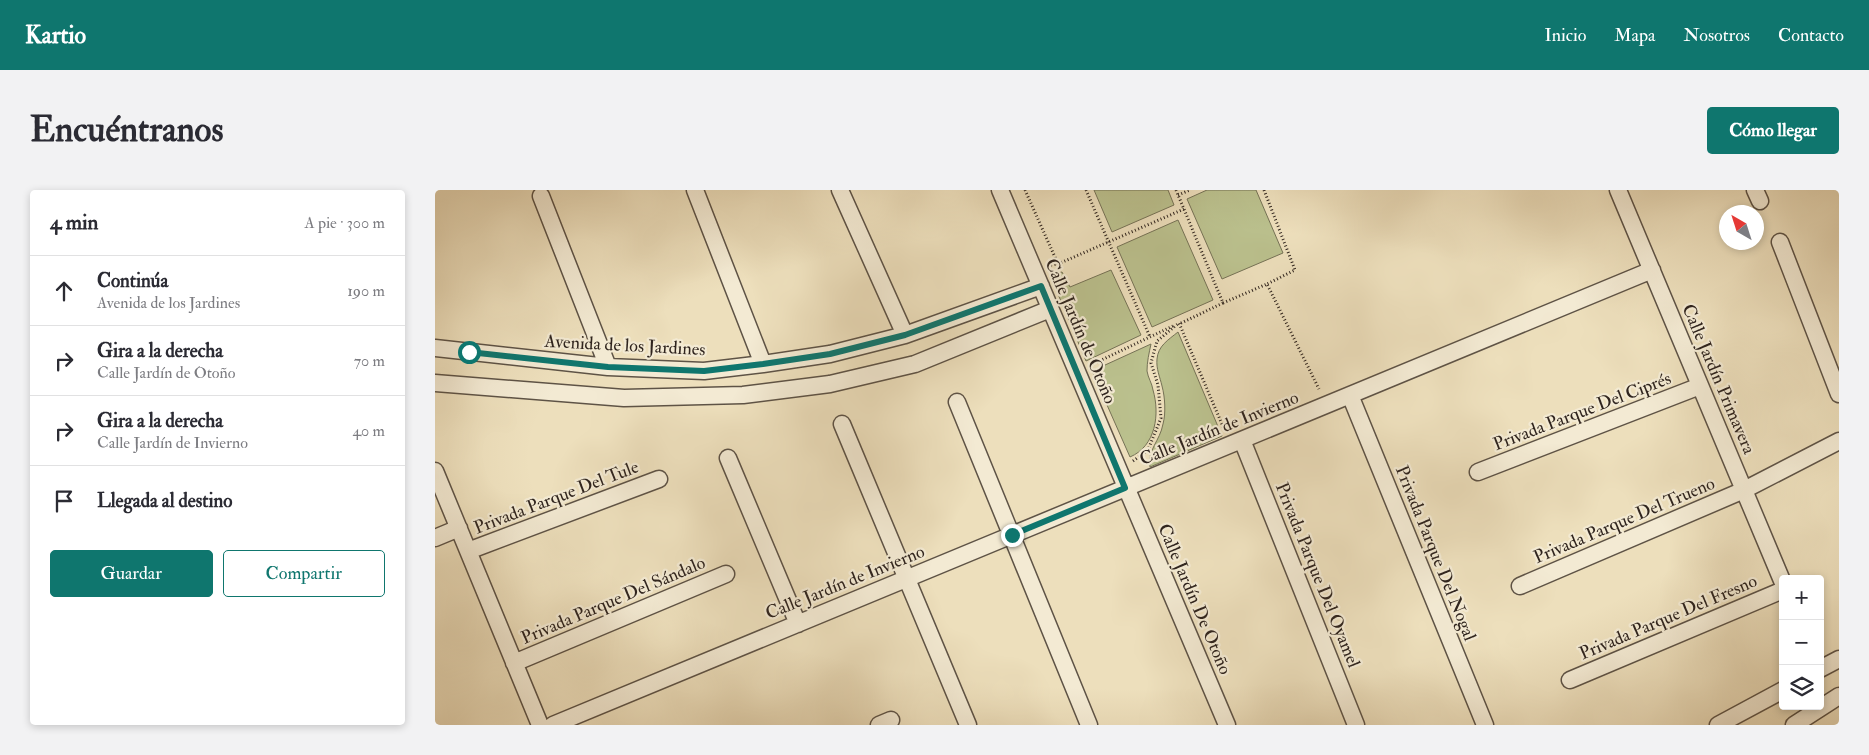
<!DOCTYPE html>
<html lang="es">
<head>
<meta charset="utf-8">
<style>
  :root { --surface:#fff; --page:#f2f2f3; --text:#2b2b33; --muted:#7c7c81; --line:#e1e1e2; --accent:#0f766e }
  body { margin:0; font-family:"IM FELL Double Pica",serif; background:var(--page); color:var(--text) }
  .controls { position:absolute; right:15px; bottom:15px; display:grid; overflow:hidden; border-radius:5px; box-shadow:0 2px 8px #0003 }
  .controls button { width:45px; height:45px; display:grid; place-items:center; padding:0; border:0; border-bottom:1px solid var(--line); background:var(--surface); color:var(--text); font:25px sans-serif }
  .compass { position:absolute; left:1284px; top:15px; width:45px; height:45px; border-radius:50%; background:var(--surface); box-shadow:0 2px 8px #0003; rotate:321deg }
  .stop { position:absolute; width:15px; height:15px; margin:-11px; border:4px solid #0f766e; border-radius:50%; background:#fff }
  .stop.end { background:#0f766e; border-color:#fff; box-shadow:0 1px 5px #0008 }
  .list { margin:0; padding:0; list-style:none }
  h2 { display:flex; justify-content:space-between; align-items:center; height:65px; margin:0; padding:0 20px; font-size:21px }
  h2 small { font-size:16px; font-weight:400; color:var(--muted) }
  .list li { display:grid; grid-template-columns:32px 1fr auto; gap:15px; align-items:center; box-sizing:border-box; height:70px; padding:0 20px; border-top:1px solid var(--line) }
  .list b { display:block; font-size:19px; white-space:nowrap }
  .list p { margin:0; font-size:16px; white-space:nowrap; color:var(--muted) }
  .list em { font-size:16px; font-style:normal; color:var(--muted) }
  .actions { display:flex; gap:10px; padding:15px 20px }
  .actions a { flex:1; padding:11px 0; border:1px solid var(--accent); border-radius:5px; text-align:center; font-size:18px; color:var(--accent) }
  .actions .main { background:var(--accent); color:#fff }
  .icon { flex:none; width:28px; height:28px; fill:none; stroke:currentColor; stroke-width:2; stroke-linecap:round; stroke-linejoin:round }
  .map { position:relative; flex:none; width:1404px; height:535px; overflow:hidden; border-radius:5px }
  header { display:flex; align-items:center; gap:30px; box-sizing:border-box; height:70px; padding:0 25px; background:var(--accent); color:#fff }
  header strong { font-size:24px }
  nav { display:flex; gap:28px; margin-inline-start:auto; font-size:18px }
  .intro { display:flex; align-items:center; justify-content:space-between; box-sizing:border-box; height:120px; padding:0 30px }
  h1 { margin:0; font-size:35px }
  .button { padding:12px 22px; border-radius:5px; background:var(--accent); color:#fff; font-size:18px; font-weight:700 }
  main { display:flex; gap:30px; padding:0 30px }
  aside { flex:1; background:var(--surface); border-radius:5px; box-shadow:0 2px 8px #0003 }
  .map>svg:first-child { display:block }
  .green { fill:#bbc18e; stroke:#757256 }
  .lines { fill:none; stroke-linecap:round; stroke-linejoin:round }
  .minor-casing { stroke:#5e5346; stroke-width:19 }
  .path { stroke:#2f241e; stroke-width:3; stroke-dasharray:1 2.5; stroke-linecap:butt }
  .minor { stroke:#f3ead3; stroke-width:16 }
  .route { stroke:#0f766e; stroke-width:6 }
  .labels { text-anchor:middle; stroke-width:4.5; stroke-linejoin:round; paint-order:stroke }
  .street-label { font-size:18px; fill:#2f241e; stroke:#f3ead3 }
</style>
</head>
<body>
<header>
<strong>Kartio</strong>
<nav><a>Inicio</a><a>Mapa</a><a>Nosotros</a><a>Contacto</a></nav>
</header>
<div class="intro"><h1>Encuéntranos</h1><a class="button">Cómo llegar</a></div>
<main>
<aside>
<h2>4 min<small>A pie · 300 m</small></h2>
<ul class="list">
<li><svg class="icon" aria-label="ahead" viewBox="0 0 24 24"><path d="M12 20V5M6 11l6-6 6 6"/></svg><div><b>Continúa</b><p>Avenida de los Jardines</p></div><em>190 m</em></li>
<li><svg class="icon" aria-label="right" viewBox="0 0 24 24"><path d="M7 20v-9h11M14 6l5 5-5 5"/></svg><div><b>Gira a la derecha</b><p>Calle Jardín de Otoño</p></div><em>70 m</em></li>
<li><svg class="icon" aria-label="right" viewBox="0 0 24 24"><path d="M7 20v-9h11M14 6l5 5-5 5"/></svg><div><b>Gira a la derecha</b><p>Calle Jardín de Invierno</p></div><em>40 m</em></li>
<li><svg class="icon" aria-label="arrive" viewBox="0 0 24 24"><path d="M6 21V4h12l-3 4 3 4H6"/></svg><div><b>Llegada al destino</b></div></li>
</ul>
<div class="actions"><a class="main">Guardar</a><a>Compartir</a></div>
</aside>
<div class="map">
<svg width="1404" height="535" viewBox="0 0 1404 535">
  <rect width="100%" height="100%" fill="#eddfbc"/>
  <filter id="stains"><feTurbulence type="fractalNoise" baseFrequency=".004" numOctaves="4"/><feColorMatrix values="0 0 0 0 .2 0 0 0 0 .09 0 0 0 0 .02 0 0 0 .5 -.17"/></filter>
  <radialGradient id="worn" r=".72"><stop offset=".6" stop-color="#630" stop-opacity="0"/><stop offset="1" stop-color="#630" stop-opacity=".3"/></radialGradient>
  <path class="green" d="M 659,0 L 733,0 L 739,15 L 677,42 Z
    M 772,0 L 821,0 L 848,63 L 787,89 L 752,9 Z
    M 743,30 L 778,110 L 717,137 L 682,57 Z
    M 676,80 L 706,145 L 651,171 L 615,85 L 627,82 L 635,97 Z
    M 743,142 L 787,246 L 715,277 C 712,260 725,251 728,234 C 731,223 730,207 727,196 C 725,187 721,179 722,169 C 723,156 733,150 743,142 Z
    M 716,154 C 714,163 712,172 712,181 C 713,188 717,193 718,200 C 725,224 721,256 695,267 L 657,181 Z"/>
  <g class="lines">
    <defs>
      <path id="minor" d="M 260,0 L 328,174
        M 405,0 L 470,145
        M 565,0 L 792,535
        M 1183,0 L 1348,393
        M 1320,0 L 1325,11
        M 106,6 L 173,177
        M 1345,52 L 1404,204
        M 0,158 L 173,177 L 269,181 L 328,174 L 395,164 L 470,145 L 606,96
        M 0,193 L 189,208 L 308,205 L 395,194 L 480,174 L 615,119
        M 915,205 L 1050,535
        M 522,212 L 654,535
        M 407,234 L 533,535
        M 807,250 L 921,535
        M 293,268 L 363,434
        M 0,281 L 105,535
        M 1043,282 L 1265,196
        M 0,348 L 24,338
        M 33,361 L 224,289
        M 1085,396 L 1309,300 L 1404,251
        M 79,473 L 291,384
        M 1385,479 L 1404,469
        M 1135,490 L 1348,400
        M 118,535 L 1217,80
        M 444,535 L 456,530
        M 1283,535 L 1348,500
        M 1359,535 L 1404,506"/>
    </defs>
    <use href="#minor" class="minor-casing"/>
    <path class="path" d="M 590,0 L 623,74
      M 651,0 L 715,147
      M 741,0 L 788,113 L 744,134
      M 829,0 L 860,80 L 832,94
      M 743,5 L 755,0
      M 616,75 L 623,74 L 749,19
      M 788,113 L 832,94 L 884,199
      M 658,174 L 738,136
      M 698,271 L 713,260 L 726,228 L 723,195 L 716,173 L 722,151 L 744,133 L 789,239"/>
    <use href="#minor" class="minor"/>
  </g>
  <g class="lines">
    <path class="route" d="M 34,162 L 173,177 L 269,181 L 328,174 L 395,164 L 470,145 L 606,96 L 690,298 L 577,345"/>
  </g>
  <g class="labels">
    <g class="street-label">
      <text transform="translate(646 141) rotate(67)" y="6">Calle Jardín de Otoño</text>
      <text transform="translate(190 155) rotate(3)" y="6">Avenida de los Jardines</text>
      <text transform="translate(1284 189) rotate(67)" y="6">Calle Jardín Primavera</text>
      <text transform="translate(1147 221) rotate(-21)" y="6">Privada Parque Del Ciprés</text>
      <text transform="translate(784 238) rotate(-22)" y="6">Calle Jardín de Invierno</text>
      <text transform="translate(121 307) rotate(-21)" y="6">Privada Parque Del Tule</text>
      <text transform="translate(1189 330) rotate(-23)" y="6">Privada Parque Del Trueno</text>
      <text transform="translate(1001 363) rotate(68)" y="6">Privada Parque Del Nogal</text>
      <text transform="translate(883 385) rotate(68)" y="6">Privada Parque Del Oyamel</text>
      <text transform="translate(410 392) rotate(-22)" y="6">Calle Jardín de Invierno</text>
      <text transform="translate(760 409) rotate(67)" y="6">Calle Jardín De Otoño</text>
      <text transform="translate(178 410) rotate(-23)" y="6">Privada Parque Del Sándalo</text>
      <text transform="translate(1233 427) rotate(-23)" y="6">Privada Parque Del Fresno</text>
    </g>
  </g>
  <rect width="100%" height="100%" filter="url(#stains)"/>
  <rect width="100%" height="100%" fill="url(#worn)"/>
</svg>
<div class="controls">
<button>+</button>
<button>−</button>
<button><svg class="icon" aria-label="layers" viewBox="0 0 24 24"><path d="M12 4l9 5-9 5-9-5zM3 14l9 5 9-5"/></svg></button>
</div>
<svg class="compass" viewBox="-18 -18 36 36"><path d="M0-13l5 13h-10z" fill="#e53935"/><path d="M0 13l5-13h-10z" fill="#7c7c81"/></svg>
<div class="stop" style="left:34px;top:162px"></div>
<div class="stop end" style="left:577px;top:345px"></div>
</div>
</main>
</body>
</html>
